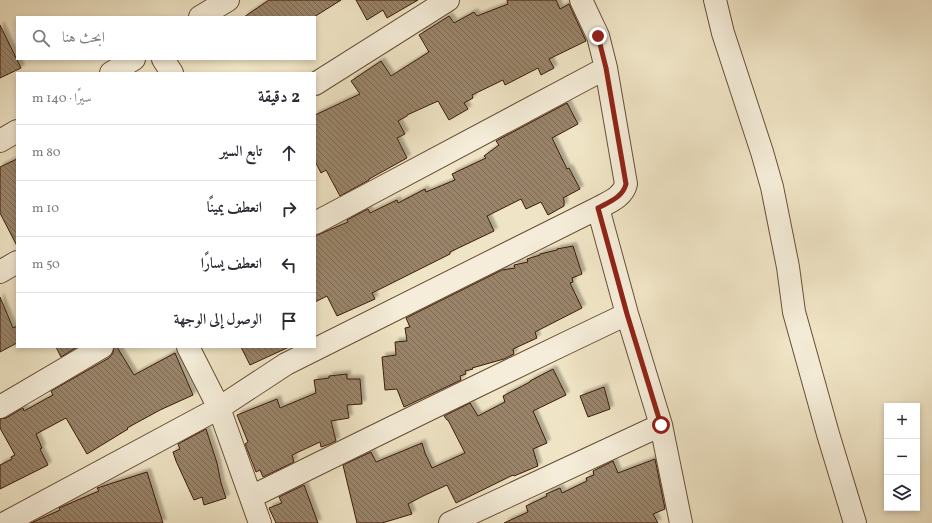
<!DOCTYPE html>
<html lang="ar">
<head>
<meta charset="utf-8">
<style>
  :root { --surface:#fff; --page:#f2f2f3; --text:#2b2b33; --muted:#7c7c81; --line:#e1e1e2 }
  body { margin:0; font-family:Vollkorn,Amiri,serif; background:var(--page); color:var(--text); direction:rtl }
  .controls { position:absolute; right:12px; bottom:12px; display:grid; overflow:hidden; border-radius:0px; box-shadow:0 2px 6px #0003 }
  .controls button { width:36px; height:36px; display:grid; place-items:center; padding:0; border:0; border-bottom:1px solid var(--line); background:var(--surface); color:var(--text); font:20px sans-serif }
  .stop { position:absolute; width:12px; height:12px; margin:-9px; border:3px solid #8f2418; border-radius:50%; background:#fff }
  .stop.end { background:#8f2418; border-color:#fff; box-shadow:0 1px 4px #0008 }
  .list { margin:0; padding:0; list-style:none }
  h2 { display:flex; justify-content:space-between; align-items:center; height:52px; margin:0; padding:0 16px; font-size:17px }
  h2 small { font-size:13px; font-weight:400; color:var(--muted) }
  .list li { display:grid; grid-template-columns:26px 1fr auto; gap:12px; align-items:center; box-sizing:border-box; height:56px; padding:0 16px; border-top:1px solid var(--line) }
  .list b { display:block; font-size:15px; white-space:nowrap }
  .list em { font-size:13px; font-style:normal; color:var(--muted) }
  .icon { flex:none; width:22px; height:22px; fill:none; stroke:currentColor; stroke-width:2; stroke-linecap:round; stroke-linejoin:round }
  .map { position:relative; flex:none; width:932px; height:523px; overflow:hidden; direction:ltr }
  .search { position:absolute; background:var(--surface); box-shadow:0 2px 6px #0003; left:16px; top:16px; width:300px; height:44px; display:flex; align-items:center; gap:10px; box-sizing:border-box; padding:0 14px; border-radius:0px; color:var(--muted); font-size:15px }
  .panel { position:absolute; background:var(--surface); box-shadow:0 2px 6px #0003; left:16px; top:72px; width:300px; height:276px; border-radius:0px; direction:rtl }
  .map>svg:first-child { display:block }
  .building { fill:url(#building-back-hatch); stroke:#3c1c07; filter:url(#shadow) }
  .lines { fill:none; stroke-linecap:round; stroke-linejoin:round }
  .minor-casing { stroke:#694e36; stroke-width:24 }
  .minor { stroke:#f5edd9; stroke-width:22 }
  .route { stroke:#8f2418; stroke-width:5 }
</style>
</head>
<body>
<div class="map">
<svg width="932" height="523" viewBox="0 0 932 523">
  <defs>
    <pattern id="building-back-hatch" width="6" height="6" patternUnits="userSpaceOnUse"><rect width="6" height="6" fill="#99846a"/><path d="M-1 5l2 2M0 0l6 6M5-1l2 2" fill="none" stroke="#7e6b55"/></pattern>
    <filter id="shadow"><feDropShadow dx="3.5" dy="-3.5" stdDeviation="1" flood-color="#0004"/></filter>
  </defs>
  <rect width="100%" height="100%" fill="#efe4c5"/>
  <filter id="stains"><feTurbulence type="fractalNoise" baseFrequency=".005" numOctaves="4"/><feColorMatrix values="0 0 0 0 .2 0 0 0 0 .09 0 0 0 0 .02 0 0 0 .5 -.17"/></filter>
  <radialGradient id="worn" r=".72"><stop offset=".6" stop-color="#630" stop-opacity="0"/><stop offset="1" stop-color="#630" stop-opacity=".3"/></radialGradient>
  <path class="building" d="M 269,0 L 341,0 L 314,17 L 244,17 Z
    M 356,0 L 418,0 L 387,18 L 383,10 L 367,20 Z
    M 507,0 L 556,0 L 560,9 L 569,4 L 586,41 L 549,59 L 554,68 L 541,75 L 538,68 L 505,85 L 503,80 L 472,95 L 473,98 L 464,103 L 468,109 L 449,120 L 438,101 L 407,115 L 407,116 L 398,121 L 405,134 L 397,138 L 407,158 L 369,179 L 369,180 L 340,196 L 326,170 L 321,173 L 315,161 L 315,115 L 360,94 L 351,81 L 381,61 L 391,76 L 429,52 L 419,35 L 449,16 L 454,23 L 474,12 L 477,16 L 508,4 Z
    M 0,25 L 21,68 L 0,78 Z
    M 567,103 L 578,124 L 552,138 L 567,169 L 569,168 L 580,189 L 563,198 L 564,200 L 564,206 L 548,215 L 541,202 L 526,209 L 521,199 L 487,216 L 494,231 L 450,252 L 450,254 L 372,293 L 375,299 L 337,316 L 327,296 L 315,302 L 315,236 L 348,222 L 347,220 L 368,209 L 370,213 L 397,200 L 398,203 L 425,189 L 426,192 L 455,180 L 452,174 L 486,158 L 484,156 L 499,145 L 496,141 Z
    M 17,159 L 17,246 L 0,213 L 0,167 Z
    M 573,246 L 582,274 L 572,278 L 573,282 L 570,283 L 582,308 L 535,332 L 537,338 L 513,349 L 514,354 L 504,359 L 472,368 L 473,369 L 465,371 L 466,374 L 460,376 L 461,380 L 404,407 L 397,389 L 385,390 L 382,357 L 396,355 L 395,342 L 407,341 L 405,328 L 410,327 L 406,318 L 502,270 L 515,268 L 514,265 L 528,262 L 527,259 L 540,255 L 540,254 L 557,250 L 557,249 Z
    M 0,297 L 13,328 L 17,326 L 17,343 L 0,352 Z
    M 56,347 L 77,347 L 61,357 Z
    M 114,347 L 117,347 L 134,375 L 175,353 L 193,395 L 160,410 L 127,428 L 128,429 L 87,454 L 66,418 L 36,434 L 42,448 L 40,449 L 48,465 L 0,489 L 0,465 L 12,459 L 11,457 L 15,455 L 0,428 L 0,419 L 6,418 L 23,408 L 24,411 L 53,395 L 51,391 L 109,358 L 113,353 Z
    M 241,347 L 289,347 L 250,365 Z
    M 553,369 L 566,395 L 533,411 L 547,443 L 533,449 L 538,466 L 514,476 L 513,475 L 456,503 L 447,485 L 423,496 L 408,504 L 412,514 L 382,523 L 357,523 L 343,465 L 371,452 L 376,462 L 422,443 L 425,453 L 432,468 L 465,453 L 448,420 L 447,420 L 444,416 L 470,403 L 478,416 L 505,402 L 503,396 L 530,382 L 530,381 Z
    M 347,374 L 347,379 L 360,379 L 362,404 L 347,405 L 349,418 L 331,421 L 336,441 L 327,445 L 321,447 L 320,442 L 292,455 L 294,462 L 263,477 L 260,470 L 256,472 L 245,444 L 248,442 L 237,415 L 277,399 L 280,408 L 316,393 L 314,380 L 329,378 L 329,376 Z
    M 604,387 L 610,409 L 588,417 L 580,396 Z
    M 206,429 L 217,463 L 221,483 L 226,498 L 204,505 L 202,497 L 194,500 L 176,461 L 173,452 L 180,449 L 178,444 Z
    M 655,459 L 665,509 L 653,514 L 658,523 L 504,523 L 528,512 L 526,506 L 547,496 L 546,494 L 560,488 L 562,493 L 587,481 L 586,478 L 594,475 L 593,471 L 613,461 L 618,473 Z
    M 147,472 L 163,523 L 31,523 L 60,510 L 59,508 L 99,491 L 97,488 Z
    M 304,485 L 318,523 L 276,523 L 269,508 L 282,503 L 279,497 Z"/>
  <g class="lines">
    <defs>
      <path id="minor" d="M 715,0 L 723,33 L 762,152 L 772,187 L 788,267 L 794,312 L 828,434 L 855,523
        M 200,17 L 228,0
        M 163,59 L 172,73
        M 111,73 L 134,59
        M 315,84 L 448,0
        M 0,141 L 17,131
        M 598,208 L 627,314 L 661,425 L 681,523
        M 315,223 L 606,68
        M 0,272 L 17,262
        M 188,347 L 219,408 L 260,523
        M 0,407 L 102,347
        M 251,497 C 376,435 501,374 627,314
        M 5,523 L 219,408 L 286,364 L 598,208 C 609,202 623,197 626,184 L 606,68 L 598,36 L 581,0
        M 450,523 L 661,425"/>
    </defs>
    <use href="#minor" class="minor-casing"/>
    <use href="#minor" class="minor"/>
  </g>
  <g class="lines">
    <path class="route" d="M 598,36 L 606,68 L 626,184 C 623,197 609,202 598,208 L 627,314 L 661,425"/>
  </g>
  <rect width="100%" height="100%" filter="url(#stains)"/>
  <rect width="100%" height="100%" fill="url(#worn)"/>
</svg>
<div class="controls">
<button>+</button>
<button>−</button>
<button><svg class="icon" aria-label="layers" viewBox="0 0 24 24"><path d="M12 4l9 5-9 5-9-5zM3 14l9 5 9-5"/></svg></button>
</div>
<div class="stop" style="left:661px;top:425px"></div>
<div class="stop end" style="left:598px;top:36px"></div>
<div class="search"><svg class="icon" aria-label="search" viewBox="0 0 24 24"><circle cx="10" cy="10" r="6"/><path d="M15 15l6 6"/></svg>ابحث هنا</div>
<section class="panel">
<h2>2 دقيقة<small>سيرًا · 140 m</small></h2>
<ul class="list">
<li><svg class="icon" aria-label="ahead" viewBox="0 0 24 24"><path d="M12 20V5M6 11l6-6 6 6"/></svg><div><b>تابع السير</b></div><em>80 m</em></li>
<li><svg class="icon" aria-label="right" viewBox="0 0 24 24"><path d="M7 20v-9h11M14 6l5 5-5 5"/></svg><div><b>انعطف يمينًا</b></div><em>10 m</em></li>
<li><svg class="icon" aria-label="left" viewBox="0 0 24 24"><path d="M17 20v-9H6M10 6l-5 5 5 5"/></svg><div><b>انعطف يسارًا</b></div><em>50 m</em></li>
<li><svg class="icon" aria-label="arrive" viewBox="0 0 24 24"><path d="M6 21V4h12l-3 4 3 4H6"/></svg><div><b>الوصول إلى الوجهة</b></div></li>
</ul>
</section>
</div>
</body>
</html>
